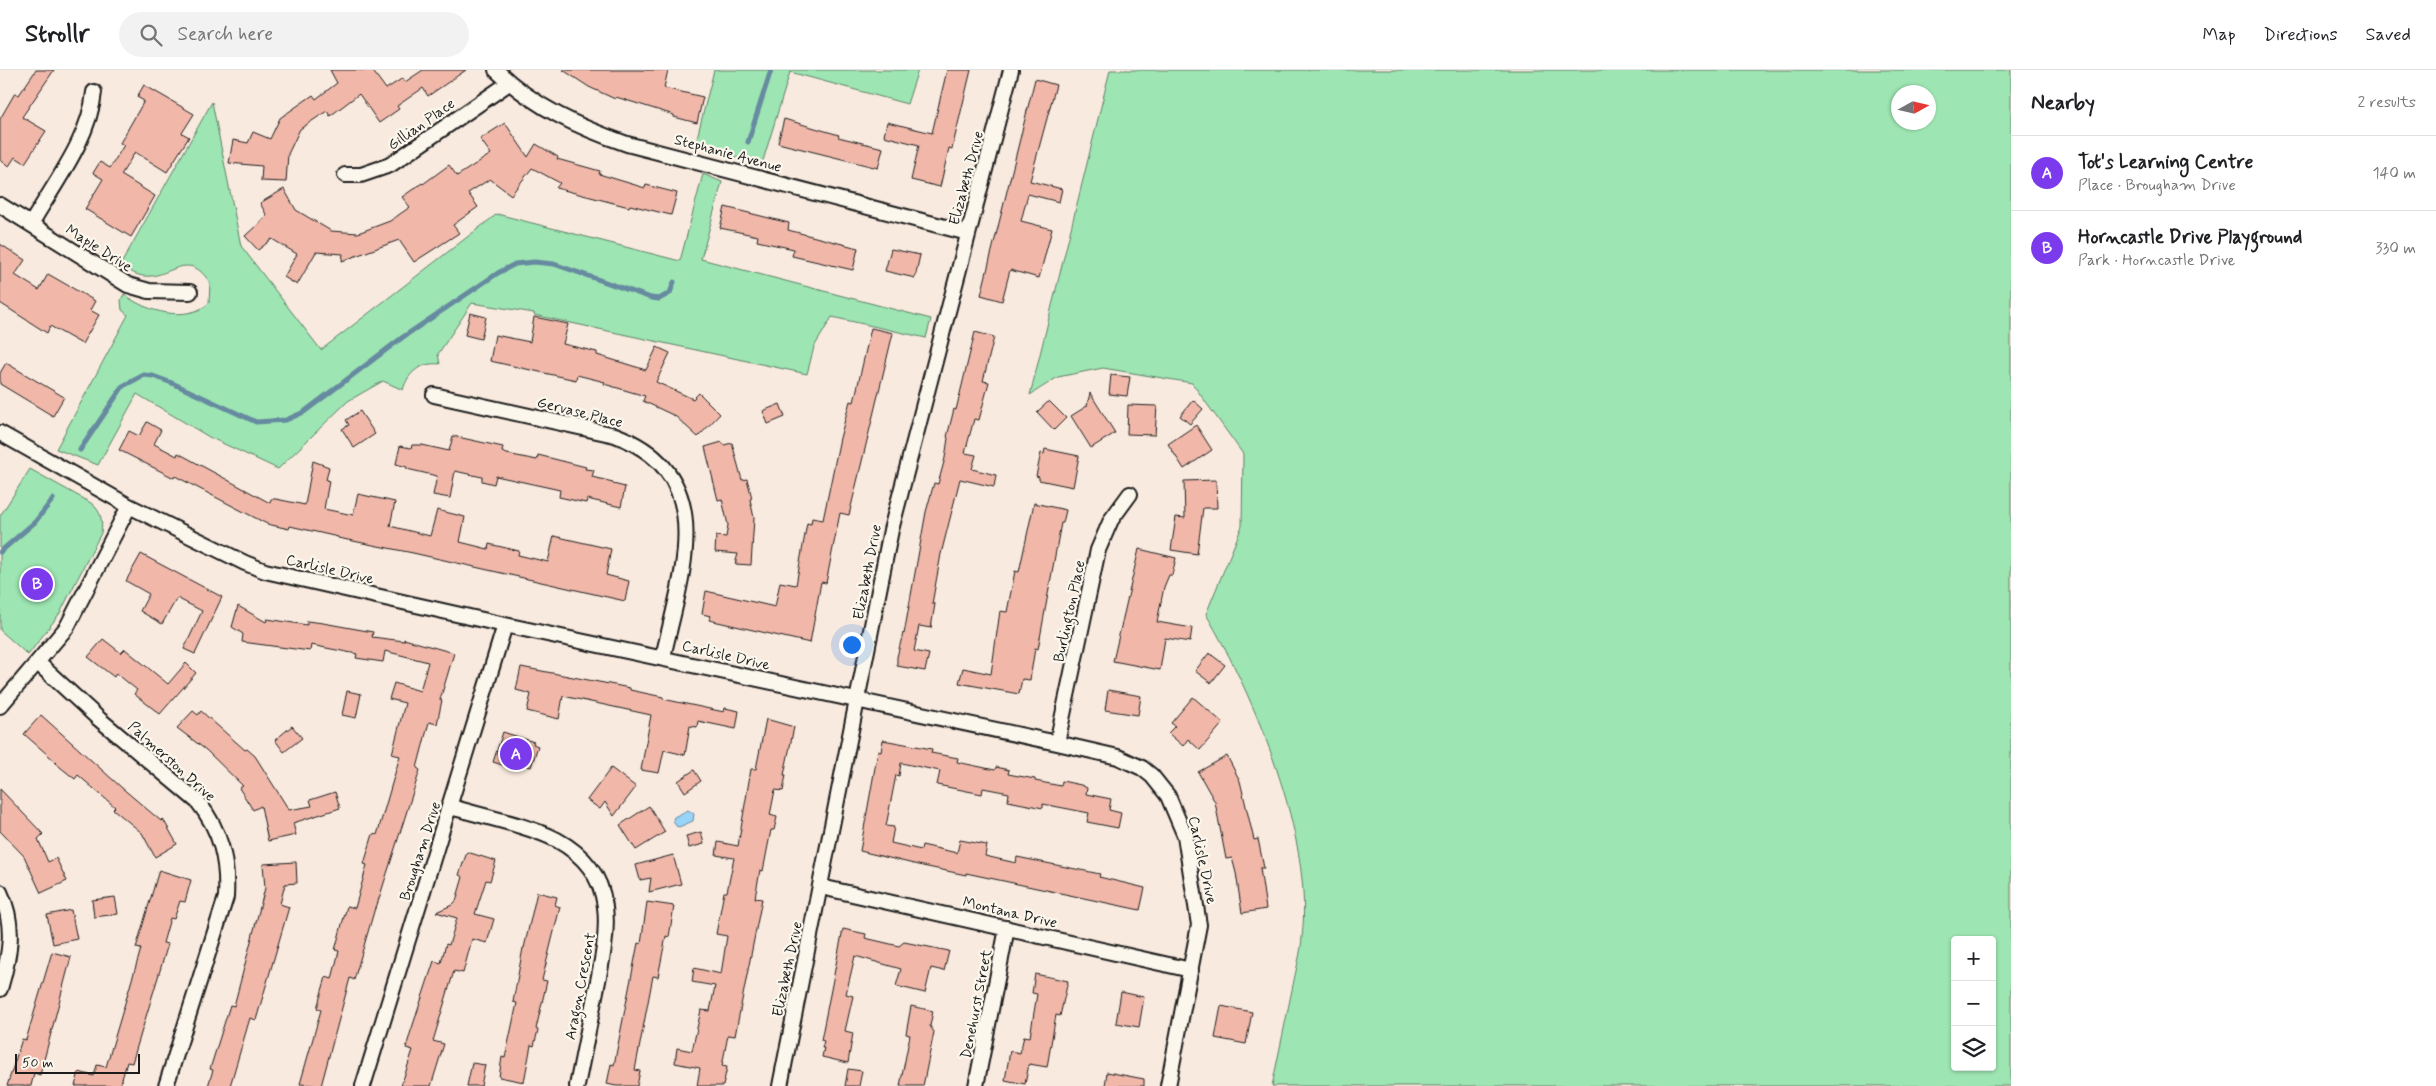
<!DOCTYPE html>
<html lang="en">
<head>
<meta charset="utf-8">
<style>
  :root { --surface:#fff; --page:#f2f2f2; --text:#202124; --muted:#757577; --line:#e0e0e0; --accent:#7c3aed }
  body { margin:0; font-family:Mynerve,sans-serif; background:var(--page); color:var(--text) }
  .controls { position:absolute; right:15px; bottom:15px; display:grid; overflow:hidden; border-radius:5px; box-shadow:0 1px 4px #0004 }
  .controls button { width:45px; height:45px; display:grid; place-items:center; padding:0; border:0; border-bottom:1px solid var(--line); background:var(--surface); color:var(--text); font:25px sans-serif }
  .compass { position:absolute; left:1891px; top:15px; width:45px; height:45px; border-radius:50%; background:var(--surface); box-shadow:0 1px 4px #0004; rotate:82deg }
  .scale { position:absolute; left:15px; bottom:12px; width:125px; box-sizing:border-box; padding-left:5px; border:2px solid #1c1c1c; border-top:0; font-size:14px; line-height:18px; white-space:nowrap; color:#1c1c1c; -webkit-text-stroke:4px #fbf7ec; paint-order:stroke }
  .you { position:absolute; left:851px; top:574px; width:18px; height:18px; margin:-12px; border:4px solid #fff; border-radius:50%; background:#1a73e8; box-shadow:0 0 0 8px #1a73e833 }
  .badge { display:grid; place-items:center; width:32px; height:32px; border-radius:50%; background:var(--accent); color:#fff; font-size:16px; font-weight:700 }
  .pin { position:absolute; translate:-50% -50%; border:2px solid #fff; box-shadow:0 1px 5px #0006 }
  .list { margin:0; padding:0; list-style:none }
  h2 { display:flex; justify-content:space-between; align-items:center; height:65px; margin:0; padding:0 20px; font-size:21px }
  h2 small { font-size:16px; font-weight:400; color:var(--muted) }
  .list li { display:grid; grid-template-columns:32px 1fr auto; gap:15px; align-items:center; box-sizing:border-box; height:75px; padding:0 20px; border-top:1px solid var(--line) }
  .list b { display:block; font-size:19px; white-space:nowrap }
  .list p { margin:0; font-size:16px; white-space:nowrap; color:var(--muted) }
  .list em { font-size:16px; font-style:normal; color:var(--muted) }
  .icon { flex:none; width:28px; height:28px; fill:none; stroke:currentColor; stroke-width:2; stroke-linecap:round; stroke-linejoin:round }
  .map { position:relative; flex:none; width:2011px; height:1016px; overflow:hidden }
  header { display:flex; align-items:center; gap:30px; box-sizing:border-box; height:70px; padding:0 25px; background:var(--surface); border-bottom:1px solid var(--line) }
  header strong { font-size:24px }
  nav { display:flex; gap:28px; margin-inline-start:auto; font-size:18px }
  .search { width:350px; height:45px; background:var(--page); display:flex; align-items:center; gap:12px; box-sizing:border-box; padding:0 18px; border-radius:28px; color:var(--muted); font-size:19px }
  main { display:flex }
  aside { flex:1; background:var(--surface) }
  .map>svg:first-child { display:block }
  .green { fill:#9de5b2; stroke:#5c8067; fill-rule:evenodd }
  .water { fill:#98d3f8; stroke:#668aa0 }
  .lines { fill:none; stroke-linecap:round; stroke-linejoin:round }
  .stream { stroke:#668aa0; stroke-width:5 }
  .building { fill:#f1b8aa; stroke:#1c1c1c }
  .street-casing { stroke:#1c1c1c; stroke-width:18 }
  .street { stroke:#fbf7ec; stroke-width:14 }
  .labels { text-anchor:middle; stroke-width:4.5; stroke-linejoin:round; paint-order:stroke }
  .street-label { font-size:15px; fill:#1c1c1c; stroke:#fbf7ec }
</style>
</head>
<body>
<header>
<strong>Strollr</strong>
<div class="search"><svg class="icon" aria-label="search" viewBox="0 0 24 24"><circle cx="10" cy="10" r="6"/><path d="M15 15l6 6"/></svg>Search here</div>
<nav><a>Map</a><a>Directions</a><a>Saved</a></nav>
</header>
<main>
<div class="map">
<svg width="2011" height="1016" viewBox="0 0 2011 1016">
  <rect width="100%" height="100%" fill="#f9eadf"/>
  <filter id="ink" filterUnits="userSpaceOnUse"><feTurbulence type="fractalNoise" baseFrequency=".02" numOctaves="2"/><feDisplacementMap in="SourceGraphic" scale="10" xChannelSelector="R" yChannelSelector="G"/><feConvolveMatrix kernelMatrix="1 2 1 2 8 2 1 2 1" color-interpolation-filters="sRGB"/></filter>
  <g filter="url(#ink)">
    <path class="green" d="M 714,0 L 918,0 L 907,34 L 790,2 L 762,94 L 695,76 Z
      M 1110,0 L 2011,0 L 2011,1016 L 1272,1016 C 1279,982 1286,949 1293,915 C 1296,899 1301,883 1302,867 C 1314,768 1255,628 1206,544 L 1242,456 L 1243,384 L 1192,313 L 1103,298 L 1058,307 L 1030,325 ZM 1898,22 L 1928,22 L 1928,52 L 1898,52 ZM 1955,870 L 1992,870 L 1992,997 L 1955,997 Z
      M 212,32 L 241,176 L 321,280 L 497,144 L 680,191 L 703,104 L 722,112 L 701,189 L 931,249 L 926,268 L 832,247 L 814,277 L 807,304 L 534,245 L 534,243 L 472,233 L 438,284 L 440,294 C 421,292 408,302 403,320 L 383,311 L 348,331 L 278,399 L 209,367 L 137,324 L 98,395 L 56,379 L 128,245 L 122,240 L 121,230 L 124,224 C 145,242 188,253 209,233 L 210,213 C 182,168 160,231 121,194 Z
      M 30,399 L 91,433 C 101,441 103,450 101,463 L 60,543 L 28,585 L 0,560 L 0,446 Z"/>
    <path class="water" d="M 688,740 L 694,744 L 693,751 L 679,757 L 676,756 L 673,750 L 674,747 Z"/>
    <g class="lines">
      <path class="stream" d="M 748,72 L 771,0
        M 80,380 L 123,316 L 144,305 L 153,306 L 172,313 L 256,352 L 286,350 L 304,342 L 403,267 L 498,203 L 515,194 L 534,192 L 554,194 L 651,228 L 659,229 L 670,223 L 674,212
        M 0,482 L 35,452 L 53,429"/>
    </g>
    <path class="building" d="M 36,0 L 54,0 L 22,47 L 46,61 L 25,93 L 15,87 L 9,96 L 0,90 L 0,49 L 15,23 L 19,25 Z
      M 330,0 L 372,0 L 386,19 L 403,8 L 405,12 L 423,0 L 466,0 L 428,26 L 423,18 L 397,36 L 399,39 L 379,53 L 359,24 L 330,46 L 327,41 L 300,59 L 288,84 L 286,112 L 261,111 L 262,96 L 229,93 L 233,70 L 248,73 L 253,62 L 270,69 L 280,48 L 313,25 L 316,29 L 337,13 Z
      M 563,0 L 668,0 L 664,18 L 703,27 L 697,53 L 674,47 L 674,45 L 616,27 L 615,29 L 589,17 Z
      M 947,0 L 971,0 L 952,79 L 949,78 L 940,117 L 911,110 L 919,75 L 884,66 L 887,52 L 932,63 Z
      M 1035,9 L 1056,15 L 1030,111 L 1062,119 L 1059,132 L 1028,124 L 1021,151 L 1052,159 L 1039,208 L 1010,200 L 1002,231 L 981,225 Z
      M 144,15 L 194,44 L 182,63 L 189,67 L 167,102 L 135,82 L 121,105 L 155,126 L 131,167 L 85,139 L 103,109 L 93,103 L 100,92 L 110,98 L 124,75 L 120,73 L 144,31 L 137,27 Z
      M 784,49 L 839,65 L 838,67 L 883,78 L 878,98 L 778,73 Z
      M 505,53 L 528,87 L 536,74 L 558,87 L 557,89 L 600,101 L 599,104 L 645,118 L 646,115 L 677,123 L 671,145 L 630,135 L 629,137 L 556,118 L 560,113 L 532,98 L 511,125 L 490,109 L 468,123 L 478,137 L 453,155 L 459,163 L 414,192 L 399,170 L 342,191 L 343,184 L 316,182 L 297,215 L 284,207 L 297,184 L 272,169 L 258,180 L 245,166 L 267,146 L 260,133 L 284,119 L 296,140 L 331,161 L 358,163 L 390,151 L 410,137 L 402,127 L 422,113 L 423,114 L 449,95 L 457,106 L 491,84 L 480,69 Z
      M 725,137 L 789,153 L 788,160 L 858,178 L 853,200 L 792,186 L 794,179 L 757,171 L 758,166 L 720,158 Z
      M 0,174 L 25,190 L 15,205 L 39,220 L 48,204 L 95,231 L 90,240 L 99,245 L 82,274 L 50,256 L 47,263 L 0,233 Z
      M 891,179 L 920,185 L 915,208 L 885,201 Z
      M 470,243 L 486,247 L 481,269 L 465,265 Z
      M 534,247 L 568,254 L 563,274 L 597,282 L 597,285 L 646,300 L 657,277 L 670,283 L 656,312 L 693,329 L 699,323 L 720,344 L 698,367 L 675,346 L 643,331 L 645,326 L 604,314 L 605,312 L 577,305 L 576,310 L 490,291 L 495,265 L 530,272 Z
      M 871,258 L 893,263 L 849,445 L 840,443 L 826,513 L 821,512 L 810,573 L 709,550 L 711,546 L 702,544 L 706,521 L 775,537 L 780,512 L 796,515 L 807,453 L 811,454 L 812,448 L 823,450 L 840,368 L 850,331 L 854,332 Z
      M 975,262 L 994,267 L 983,311 L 989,312 L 979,350 L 974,349 L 965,383 L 976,385 L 972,399 L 996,405 L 994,417 L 960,409 L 941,484 L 932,534 L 935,534 L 931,558 L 919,556 L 914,581 L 929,584 L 925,601 L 897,596 L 897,587 L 903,563 L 904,564 L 926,442 L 934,413 L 938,414 L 945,388 L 948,368 L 947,367 L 954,339 L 956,340 Z
      M 6,293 L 64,327 L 53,346 L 0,314 L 0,303 Z
      M 1111,305 L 1130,307 L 1127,326 L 1109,324 Z
      M 1090,323 L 1115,363 L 1091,378 L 1071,346 L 1087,336 Z
      M 1193,330 L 1203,339 L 1190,354 L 1180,346 Z
      M 1049,331 L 1066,348 L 1054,360 L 1037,342 Z
      M 780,334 L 785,347 L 768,354 L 763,341 Z
      M 1128,335 L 1157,336 L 1155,365 L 1127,364 Z
      M 360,341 L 375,364 L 354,378 L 342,359 L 349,355 L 346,350 Z
      M 147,352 L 161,360 L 154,374 L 177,386 L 178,383 L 270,433 L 271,429 L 276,429 L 305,435 L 313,391 L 329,397 L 326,410 L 329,411 L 324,439 L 353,445 L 358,424 L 395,432 L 390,456 L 430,466 L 437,440 L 465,447 L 460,472 L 488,479 L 489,474 L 519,481 L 518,485 L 548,492 L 554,466 L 611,479 L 606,505 L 629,511 L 625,531 L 413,483 L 338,468 L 338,467 L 290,456 L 289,459 L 267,454 L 175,406 L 174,408 L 119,380 L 129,361 L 139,366 Z
      M 1196,355 L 1212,380 L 1184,399 L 1168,374 Z
      M 453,366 L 503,377 L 502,382 L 507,384 L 537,390 L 538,385 L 586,397 L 585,399 L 594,400 L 592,407 L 613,412 L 613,414 L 625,417 L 621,437 L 587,429 L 586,433 L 559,427 L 560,420 L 496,406 L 494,414 L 482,411 L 482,407 L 455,401 L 450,428 L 433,425 L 437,406 L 407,399 L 407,397 L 396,394 L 400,376 L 411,378 L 412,375 L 422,375 L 449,381 Z
      M 722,372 L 724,375 L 732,373 L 742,410 L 747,409 L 752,428 L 750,429 L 754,448 L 751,495 L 735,494 L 738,484 L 715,482 L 716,466 L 726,467 L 728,455 L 722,429 L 718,430 L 705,377 Z
      M 1045,379 L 1079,386 L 1073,417 L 1039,410 L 1039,407 L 1036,406 L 1041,383 L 1044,384 Z
      M 1216,410 L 1217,438 L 1203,438 L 1197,484 L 1171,480 L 1176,447 L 1185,448 L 1184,411 Z
      M 1034,433 L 1066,440 L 1063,453 L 1061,453 L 1038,579 L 1035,578 L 1030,610 L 1022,609 L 1019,624 L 959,613 L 963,598 L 991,604 L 1000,541 L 1007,542 L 1015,501 L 1019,502 Z
      M 1139,479 L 1176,488 L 1172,505 L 1169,505 L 1164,517 L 1157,552 L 1192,558 L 1190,572 L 1165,568 L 1160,600 L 1113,591 Z
      M 141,484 L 222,527 L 195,584 L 184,579 L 202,541 L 177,528 L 162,554 L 140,541 L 149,524 L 126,511 Z
      M 238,536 L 266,552 L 267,549 L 307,555 L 307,551 L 323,553 L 373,562 L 372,567 L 404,571 L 404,569 L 454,583 L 440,630 L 442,630 L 437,654 L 429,652 L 417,698 L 420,700 L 376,838 L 375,838 L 354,910 L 350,908 L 321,1016 L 300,1014 L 321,940 L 317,938 L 326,907 L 332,909 L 339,881 L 335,880 L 347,836 L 355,838 L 367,795 L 364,794 L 373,764 L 377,765 L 400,686 L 392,684 L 405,633 L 389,629 L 394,613 L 420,621 L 428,592 L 385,581 L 383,592 L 356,588 L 357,584 L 311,575 L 310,581 L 242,572 L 243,564 L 232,557 Z
      M 103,569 L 121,583 L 125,579 L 168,614 L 186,593 L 196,603 L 160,644 L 134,624 L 137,620 L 116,603 L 114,607 L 88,587 Z
      M 1209,583 L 1225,595 L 1211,613 L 1195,601 Z
      M 521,597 L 630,618 L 630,620 L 663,627 L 663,629 L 724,642 L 725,638 L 739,641 L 736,659 L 698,651 L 697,657 L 690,656 L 685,685 L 664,680 L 659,703 L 641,700 L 651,645 L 563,626 L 559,649 L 527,641 L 531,624 L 516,620 Z
      M 1108,620 L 1141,626 L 1138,645 L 1105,640 Z
      M 347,621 L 361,624 L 356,648 L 342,645 Z
      M 1193,627 L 1223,653 L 1200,680 L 1188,669 L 1183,676 L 1168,663 L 1175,656 L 1171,653 Z
      M 193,641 L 198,645 L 201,641 L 245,680 L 247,679 L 255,686 L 289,740 L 312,736 L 310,730 L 335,722 L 340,738 L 293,753 L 296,765 L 268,771 L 261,736 L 253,740 L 239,718 L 243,716 L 206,680 L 177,658 Z
      M 41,645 L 122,718 L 161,751 L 163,749 L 177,774 L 155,787 L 142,763 L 113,739 L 115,737 L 78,705 L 75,709 L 55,693 L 56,692 L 24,664 Z
      M 766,649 L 794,657 L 784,705 L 786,705 L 783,721 L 775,720 L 770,745 L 777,747 L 774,760 L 771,760 L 763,801 L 760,800 L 755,828 L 762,829 L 735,966 L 728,965 L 722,996 L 727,997 L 723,1016 L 697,1016 L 700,998 L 675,993 L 677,978 L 692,981 L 701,940 L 710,941 L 715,916 L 692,912 L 694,898 L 721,904 L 727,866 L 716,864 L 724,822 L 727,822 L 734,788 L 716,785 L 718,772 L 738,776 L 751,699 L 756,699 Z
      M 292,656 L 302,668 L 284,682 L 275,670 Z
      M 503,662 L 534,672 L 533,674 L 538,676 L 531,697 L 517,693 L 515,699 L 493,692 Z
      M 883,670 L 932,679 L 931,683 L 958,688 L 957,692 L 995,700 L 996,697 L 1009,700 L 1008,704 L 1035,709 L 1035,711 L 1061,716 L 1062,711 L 1081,715 L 1087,718 L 1086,724 L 1111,729 L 1109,740 L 1121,743 L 1118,758 L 1087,752 L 1089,743 L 1043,734 L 1043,738 L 1008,731 L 1009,723 L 983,718 L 982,724 L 937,715 L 940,701 L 901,693 L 899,706 L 896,705 L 886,756 L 894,757 L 891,773 L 921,780 L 922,775 L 957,783 L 960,770 L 987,775 L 985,786 L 1016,793 L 1017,787 L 1100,804 L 1099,807 L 1145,818 L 1140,840 L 966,803 L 966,805 L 918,795 L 860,781 L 878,681 L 881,682 Z
      M 1227,686 L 1240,711 L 1254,770 L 1258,769 L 1264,798 L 1260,798 L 1266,839 L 1242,843 L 1236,803 L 1232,788 L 1226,789 L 1215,732 L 1198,702 Z
      M 611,698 L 636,717 L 614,746 L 605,732 L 600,739 L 587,730 Z
      M 694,700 L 701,711 L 685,722 L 678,711 Z
      M 0,719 L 43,764 L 38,769 L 48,792 L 56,788 L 67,811 L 41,823 L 24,786 L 0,761 Z
      M 649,736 L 665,762 L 636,780 L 620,755 Z
      M 701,762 L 704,774 L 689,778 L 686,766 Z
      M 467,782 L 496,791 L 490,811 L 486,810 L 475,844 L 494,849 L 487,873 L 472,869 L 463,903 L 454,901 L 433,971 L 444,974 L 431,1016 L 401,1016 L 413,980 L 406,978 L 410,964 L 434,891 L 441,893 L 446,874 L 449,875 L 457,848 L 436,842 L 452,835 L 456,831 L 463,807 L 459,805 Z
      M 673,785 L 681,814 L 649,822 L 651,808 L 640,810 L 636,795 Z
      M 296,792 L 297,813 L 285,814 L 280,834 L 289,837 L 256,950 L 250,948 L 230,1016 L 208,1016 L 213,1000 L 210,999 L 230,935 L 234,936 L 265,818 L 263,794 Z
      M 159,800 L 191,810 L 185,832 L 180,831 L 174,849 L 170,848 L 163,873 L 168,874 L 132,993 L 127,992 L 120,1016 L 75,1016 L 79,1002 L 94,1006 L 97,995 L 106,997 L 141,879 L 136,878 Z
      M 537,822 L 557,827 L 555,835 L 560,837 L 542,910 L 547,911 L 536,959 L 538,960 L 534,976 L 531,975 L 524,1012 L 499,1007 L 502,987 L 505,988 L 517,933 L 513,932 L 523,878 L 524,878 Z
      M 115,827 L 118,844 L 94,847 L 92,830 Z
      M 647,832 L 674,836 L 669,867 L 666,866 L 658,907 L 653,906 L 635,1000 L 640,1001 L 637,1016 L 616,1016 L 607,1014 L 611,994 L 614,995 L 638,873 L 641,874 Z
      M 71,840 L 77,869 L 53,874 L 47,845 Z
      M 843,859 L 866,864 L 865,868 L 899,876 L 904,872 L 949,881 L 944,901 L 931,898 L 925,923 L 896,916 L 901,899 L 855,886 L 846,924 L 853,926 L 845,961 L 853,963 L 848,993 L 822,987 L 824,978 L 822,978 L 824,971 L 821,970 Z
      M 52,882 L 71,887 L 40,1005 L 34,1003 L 31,1016 L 7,1016 L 22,969 L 26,970 Z
      M 1035,904 L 1068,911 L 1060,946 L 1056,945 L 1047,997 L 1029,994 L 1025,1014 L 1005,1010 L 1010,981 L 1020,983 L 1024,966 L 1030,967 L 1037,924 L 1032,923 Z
      M 1121,922 L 1144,927 L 1139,957 L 1116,953 Z
      M 911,936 L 933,941 L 930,956 L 934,962 L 923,1016 L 900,1016 L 910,965 L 906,964 Z
      M 1221,936 L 1252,942 L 1246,974 L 1215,968 Z
      M 472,993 L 485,995 L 481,1016 L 467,1016 Z
      M 848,999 L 862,1001 L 859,1016 L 845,1016 Z
      M 1107,1002 L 1144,1009 L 1144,1016 L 1105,1016 Z"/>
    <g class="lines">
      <defs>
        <path id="street" d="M 496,0 C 534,37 578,57 627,74 L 968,163
          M 345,105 L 361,105 L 390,95 L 509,13
          M 0,135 L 128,215 L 149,221 L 190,222
          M 31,154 C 54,114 90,68 94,22
          M 434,325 L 615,365 C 721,405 681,505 663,587
          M 0,363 L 129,436 L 245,493 L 265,501 L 505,555 L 1057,673 L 1118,687 L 1142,698 L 1152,706 L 1168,726 L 1185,766 L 1199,855 L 1168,1016
          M 38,593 L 99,649 L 198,732 C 221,761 228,791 226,827 L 166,1016
          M 0,636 L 67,557 L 129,436
          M 1057,673 L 1098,480 L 1111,450 L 1130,424
          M 451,737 C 482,746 530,756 557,770 C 623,806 607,866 595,926 C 589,956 583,986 577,1016
          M 821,817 L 1191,900
          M 0,822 C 16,855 10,885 0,919
          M 363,1016 L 505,555
          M 780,1016 L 891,460 L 1011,0
          M 976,1016 L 1007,858"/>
      </defs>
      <use href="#street" class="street-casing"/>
      <use href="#street" class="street"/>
    </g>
  </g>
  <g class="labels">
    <g class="street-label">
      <text transform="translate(421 54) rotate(-35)" y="5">Gillian Place</text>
      <text transform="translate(728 83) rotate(15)" y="5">Stephanie Avenue</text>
      <text transform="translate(966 108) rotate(-75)" y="5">Elizabeth Drive</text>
      <text transform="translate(99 178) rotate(32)" y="5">Maple Drive</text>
      <text transform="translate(580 342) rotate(14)" y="5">Gervase Place</text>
      <text transform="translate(330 499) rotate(13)" y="5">Carlisle Drive</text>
      <text transform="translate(867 502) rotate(-79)" y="5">Elizabeth Drive</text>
      <text transform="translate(1069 541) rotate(-78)" y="5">Burlington Place</text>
      <text transform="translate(726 585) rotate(13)" y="5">Carlisle Drive</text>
      <text transform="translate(172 691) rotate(42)" y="5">Palmerston Drive</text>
      <text transform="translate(420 781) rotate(-72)" y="5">Brougham Drive</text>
      <text transform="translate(1203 790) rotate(78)" y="5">Carlisle Drive</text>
      <text transform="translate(1010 842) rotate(13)" y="5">Montana Drive</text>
      <text transform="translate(787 899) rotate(-78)" y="5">Elizabeth Drive</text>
      <text transform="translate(580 916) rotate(-79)" y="5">Aragon Crescent</text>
      <text transform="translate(976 934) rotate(-79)" y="5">Denehurst Street</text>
    </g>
  </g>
</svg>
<div class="controls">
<button>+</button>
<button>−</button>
<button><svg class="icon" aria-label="layers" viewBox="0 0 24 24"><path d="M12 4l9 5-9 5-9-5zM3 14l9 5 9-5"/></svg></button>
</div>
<svg class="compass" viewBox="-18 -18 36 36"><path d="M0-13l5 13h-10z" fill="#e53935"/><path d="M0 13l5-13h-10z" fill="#757577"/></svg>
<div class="scale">50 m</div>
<div class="you"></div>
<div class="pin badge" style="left:516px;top:684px">A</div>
<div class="pin badge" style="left:37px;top:514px">B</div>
</div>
<aside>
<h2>Nearby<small>2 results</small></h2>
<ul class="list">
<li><span class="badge">A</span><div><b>Tot's Learning Centre</b><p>Place · Brougham Drive</p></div><em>140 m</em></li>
<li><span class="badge">B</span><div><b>Horncastle Drive Playground</b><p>Park · Horncastle Drive</p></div><em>330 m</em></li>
</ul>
</aside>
</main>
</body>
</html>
